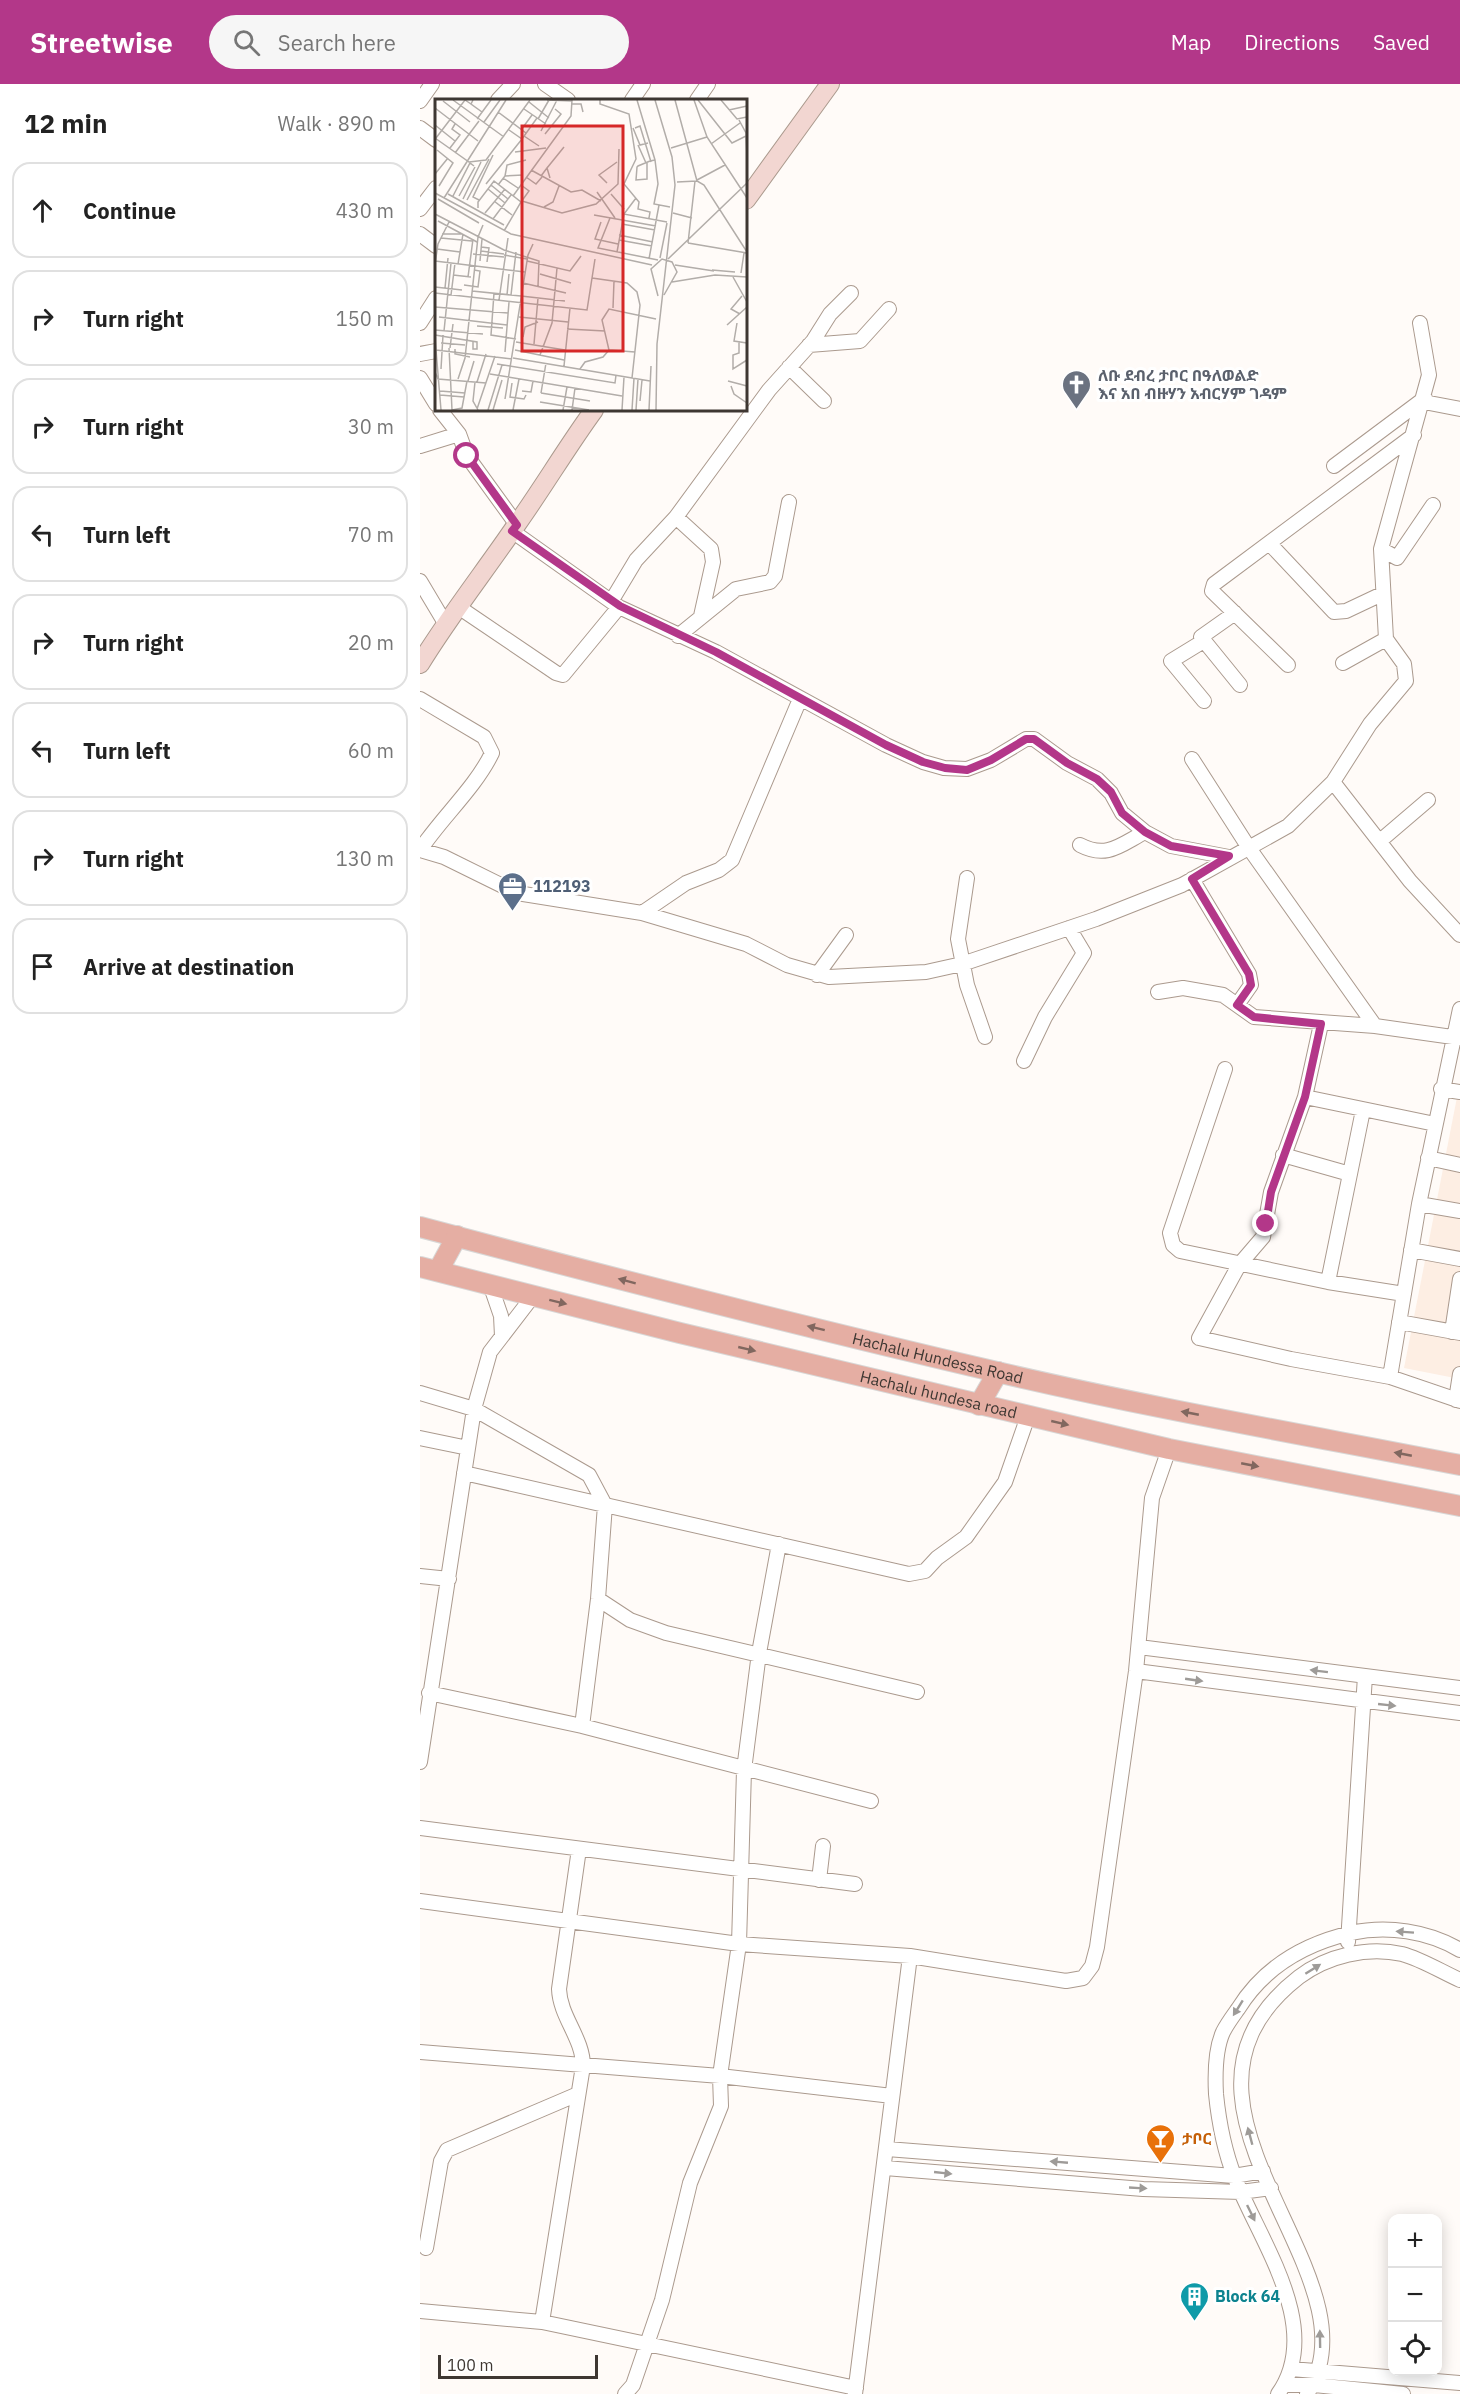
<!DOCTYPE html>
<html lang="en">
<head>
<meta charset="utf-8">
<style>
  :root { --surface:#fff; --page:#f6f6f6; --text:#222; --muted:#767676; --line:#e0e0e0; --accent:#b33789 }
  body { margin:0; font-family:"IBM Plex Sans","Noto Sans Ethiopic",sans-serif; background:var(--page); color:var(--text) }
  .controls { position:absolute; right:18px; bottom:18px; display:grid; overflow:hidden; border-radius:12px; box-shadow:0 3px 15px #0003 }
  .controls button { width:54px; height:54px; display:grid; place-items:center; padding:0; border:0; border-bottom:2px solid var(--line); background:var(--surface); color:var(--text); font:30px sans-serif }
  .scale { position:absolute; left:18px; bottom:15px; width:160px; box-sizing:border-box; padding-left:6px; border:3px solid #3e3732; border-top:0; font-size:16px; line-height:21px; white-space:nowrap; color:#3e3732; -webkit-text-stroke:4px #fff; paint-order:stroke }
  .stop { position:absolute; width:18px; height:18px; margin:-14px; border:4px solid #b33789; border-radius:50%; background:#fff }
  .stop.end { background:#b33789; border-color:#fff; box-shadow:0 2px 6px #0008 }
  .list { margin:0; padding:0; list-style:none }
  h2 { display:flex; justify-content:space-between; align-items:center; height:78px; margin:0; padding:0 24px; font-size:26px }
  h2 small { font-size:20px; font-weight:400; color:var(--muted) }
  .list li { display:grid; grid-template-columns:39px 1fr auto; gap:18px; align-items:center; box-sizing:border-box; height:96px; margin:0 12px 12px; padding:0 12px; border:2px solid var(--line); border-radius:18px }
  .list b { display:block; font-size:22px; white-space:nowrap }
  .list em { font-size:20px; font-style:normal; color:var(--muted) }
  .icon { flex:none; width:33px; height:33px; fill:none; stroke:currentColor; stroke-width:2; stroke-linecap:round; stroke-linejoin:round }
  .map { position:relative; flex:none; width:1040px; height:2310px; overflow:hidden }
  header { display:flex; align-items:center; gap:36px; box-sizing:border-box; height:84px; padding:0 30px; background:var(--accent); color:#fff }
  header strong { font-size:28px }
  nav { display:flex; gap:33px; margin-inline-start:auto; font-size:21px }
  .search { width:420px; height:54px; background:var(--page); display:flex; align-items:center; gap:15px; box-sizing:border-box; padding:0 21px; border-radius:33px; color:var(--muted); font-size:22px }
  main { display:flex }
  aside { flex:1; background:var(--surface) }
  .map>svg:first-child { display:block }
  .built { fill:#fdeee3 }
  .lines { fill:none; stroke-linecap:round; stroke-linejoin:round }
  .street-casing { stroke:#ab9a8e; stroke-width:16 }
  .secondary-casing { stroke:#ab9a8e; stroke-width:20 }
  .primary-casing { stroke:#d8d7d6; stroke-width:22 }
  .street { stroke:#fff; stroke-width:14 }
  .secondary { stroke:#f2d6d1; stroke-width:18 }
  .primary { stroke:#e5aea3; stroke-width:20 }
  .oneway { fill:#81675f }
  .oneway2 { fill:#9e9b98 }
  .route { stroke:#b33789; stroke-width:8 }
  .labels { text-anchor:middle; stroke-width:6; stroke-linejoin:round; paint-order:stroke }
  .worship-label { font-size:16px; font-weight:bold; fill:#5b616d; stroke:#fff; text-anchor:start }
  .service-label { font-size:16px; font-weight:bold; fill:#4e5e75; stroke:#fff; text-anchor:start }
  .street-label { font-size:16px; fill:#3e3732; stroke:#fff }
  .food-label { font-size:16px; font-weight:bold; fill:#c56008; stroke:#fff; text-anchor:start }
  .culture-label { font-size:16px; font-weight:bold; fill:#0d838f; stroke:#fff; text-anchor:start }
  .inset-road { fill:none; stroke:#b2ada9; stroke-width:1.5 }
  .view { fill:#d62828; fill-opacity:0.15; stroke:#d62828; stroke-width:3 }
  .inset-edge { fill:none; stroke:#3e3732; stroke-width:3 }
</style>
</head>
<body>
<header>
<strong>Streetwise</strong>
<div class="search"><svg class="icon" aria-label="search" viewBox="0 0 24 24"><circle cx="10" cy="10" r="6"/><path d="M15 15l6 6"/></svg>Search here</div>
<nav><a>Map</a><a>Directions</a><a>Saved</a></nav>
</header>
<main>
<aside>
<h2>12 min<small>Walk · 890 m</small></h2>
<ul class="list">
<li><svg class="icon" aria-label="ahead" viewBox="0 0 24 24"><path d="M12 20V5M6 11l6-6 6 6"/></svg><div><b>Continue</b></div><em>430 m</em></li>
<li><svg class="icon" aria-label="right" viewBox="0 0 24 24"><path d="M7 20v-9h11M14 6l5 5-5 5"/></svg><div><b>Turn right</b></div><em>150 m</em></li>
<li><svg class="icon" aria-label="right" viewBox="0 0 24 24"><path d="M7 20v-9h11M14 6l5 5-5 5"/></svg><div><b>Turn right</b></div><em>30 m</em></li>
<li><svg class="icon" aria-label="left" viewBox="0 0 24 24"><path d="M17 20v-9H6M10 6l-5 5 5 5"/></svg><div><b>Turn left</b></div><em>70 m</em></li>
<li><svg class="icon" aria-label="right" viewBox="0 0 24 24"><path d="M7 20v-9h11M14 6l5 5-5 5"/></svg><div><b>Turn right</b></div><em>20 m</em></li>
<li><svg class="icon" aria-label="left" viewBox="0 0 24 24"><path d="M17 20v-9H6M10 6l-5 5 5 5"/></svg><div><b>Turn left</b></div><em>60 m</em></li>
<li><svg class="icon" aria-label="right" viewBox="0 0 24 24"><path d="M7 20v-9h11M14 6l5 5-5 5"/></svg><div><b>Turn right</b></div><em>130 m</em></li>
<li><svg class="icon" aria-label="arrive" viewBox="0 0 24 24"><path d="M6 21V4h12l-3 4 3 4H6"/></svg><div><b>Arrive at destination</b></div></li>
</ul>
</aside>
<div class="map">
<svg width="1040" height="2310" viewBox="0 0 1040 2310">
  <rect width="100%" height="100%" fill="#fffbf8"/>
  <path class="built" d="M 1040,998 L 1040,1295 L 984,1284 Z"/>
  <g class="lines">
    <defs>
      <path id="street" d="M 125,0 L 148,16
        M 78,16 L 93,0
        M 212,16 L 223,0
        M 277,16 L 288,0
        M 0,17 L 12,0
        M 0,44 L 16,56
        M 0,125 L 16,104
        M 0,150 L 16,162
        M 0,239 L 16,214
        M 389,261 L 440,257 L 469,225
        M 0,270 L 16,267
        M 369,283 L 404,317
        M 0,294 L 16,320
        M 1004,318 L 1040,325
        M 20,326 L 39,350 L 47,372 L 97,441
        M 0,362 L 39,350
        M 914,382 L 1005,314
        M 256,433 L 349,306 L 393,257 L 410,230 L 431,209
        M 92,447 L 199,523 L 296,568 L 466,661 L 503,678 L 524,684 L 547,685 L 571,676 L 606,655 L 614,655 L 647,679 L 677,695 L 691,709 L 702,729 L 725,748 L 751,762 L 809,773
        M 849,459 L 914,528 L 926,527 L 962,510
        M 961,465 L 977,474 L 1013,421
        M 0,497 L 25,539
        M 192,516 L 216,476 L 256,433 L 291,465 L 293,478 L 281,532
        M 37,522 L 136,589 L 143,591 L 199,523
        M 815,529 L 781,553 L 820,601
        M 258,552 L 316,505 L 350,498 L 355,492 L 369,418
        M 782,558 L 751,577 L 784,617
        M 923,579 L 966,555
        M 868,581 L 796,511 L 792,507 L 794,500 L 994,351
        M 0,615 L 64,653 L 72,669 C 55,704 22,733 0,766
        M 772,675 L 829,764 L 955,942
        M 913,698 L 990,797 L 1040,851
        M 960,757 L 1008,716
        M 660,761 C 687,775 700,761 725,748
        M 0,766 L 24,773 L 97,809 L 222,829 L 326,860 L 367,881 L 409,893 L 506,888 L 542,880 L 676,835 L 762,801 L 868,742 L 913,698 L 950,640 L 986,597 L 984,580 L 966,555 L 961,465 L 1009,291 L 1000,239
        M 547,794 L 538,855 L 547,901 L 565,953
        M 772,795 L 829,890 L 831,901 L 817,921
        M 222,829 L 266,799 L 299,786 L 312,776 L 380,615
        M 397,891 L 426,851
        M 738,908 L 763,904 L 803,911 L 834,933 L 955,942 L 1040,954
        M 901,940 L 885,1013 L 851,1108 L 843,1153 L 819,1181 L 779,1254 L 871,1275 L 970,1293 L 1040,1317
        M 604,977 L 625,933 L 664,869 L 649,844
        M 805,985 L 750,1149 L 753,1161 L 760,1167 L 908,1198 L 984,1210
        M 1021,1005 L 1040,1008
        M 885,1013 L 1015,1040
        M 863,1071 L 930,1090
        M 1008,1074 L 1040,1081
        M 999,1120 L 1040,1127
        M 991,1166 L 1040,1175
        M 908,1198 L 943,1026
        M 70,1200 L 81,1232 L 82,1252
        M 979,1238 L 1040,1249
        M 1032,1248 L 1040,1195
        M 970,1293 L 999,1120 L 1040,925
        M 0,1309 L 54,1325 L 169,1391 L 185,1421 L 178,1515 L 162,1642
        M 1036,1316 L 1040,1290
        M 0,1354 L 48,1364
        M 44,1389 L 489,1490 L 505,1487 L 517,1474 L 546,1453 L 585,1398 L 608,1332
        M 0,1492 L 29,1495
        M 178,1515 L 210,1536 L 246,1549 L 497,1608
        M 719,1563 L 1040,1604
        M 716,1587 L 1040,1629
        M 9,1609 L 162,1642 L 451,1717
        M 0,1678 L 54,1325 L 70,1268 L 113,1212
        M 0,1744 L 435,1800
        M 399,1796 L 403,1762
        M 0,1817 L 319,1860 L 490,1872 L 646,1897 L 663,1894 L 672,1882 L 677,1863 L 716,1587 L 732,1414 L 749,1365
        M 928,1858 L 945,1592
        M 0,1968 L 300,1992 L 472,2012
        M 467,2065 L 814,2092 L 843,2087
        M 465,2084 L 723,2105 L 821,2108 L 851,2104
        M 6,2164 L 21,2077 L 27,2066 L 158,2010
        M 0,2227 L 122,2238 L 436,2304
        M 122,2238 L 163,1982 C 163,1954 140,1933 139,1905 L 159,1765
        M 871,2285 L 1040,2299
        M 865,2301 L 894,2301 L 983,2310
        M 205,2310 L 213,2301 L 242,2216 L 270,2099 L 301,2022 L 300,1992 L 319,1860 L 324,1686 L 339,1569 L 359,1460
        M 435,2310 L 490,1872
        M 858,2310 C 905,2244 839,2156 815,2094 C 804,2066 799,2040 796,2010 C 795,1991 795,1966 803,1948 C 807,1940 813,1932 818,1925 C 844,1883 884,1860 931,1849 C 967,1841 1008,1847 1040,1866
        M 887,2310 C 965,2190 713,2022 879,1893 C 907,1872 947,1862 982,1870 C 1001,1875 1022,1888 1040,1896"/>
      <path id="secondary" d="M 326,116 L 410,0
        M 0,580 C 30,531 65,487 97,440 C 124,402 147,363 174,326"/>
      <g id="primary">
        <path id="s1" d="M 0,1143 C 192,1194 384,1243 577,1288 C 731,1324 886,1351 1040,1381"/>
        <path id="s2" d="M 0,1183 L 260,1249 L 749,1365 L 1040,1422"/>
        <path d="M 18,1187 L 37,1152"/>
        <path d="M 559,1321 L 578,1288"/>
      </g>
    </defs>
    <use href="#street" class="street-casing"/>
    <use href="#secondary" class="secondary-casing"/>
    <use href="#primary" class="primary-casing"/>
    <use href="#street" class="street"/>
    <use href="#secondary" class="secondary"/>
    <use href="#primary" class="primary"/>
  </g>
  <defs><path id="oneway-solid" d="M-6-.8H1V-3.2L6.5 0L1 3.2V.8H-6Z" transform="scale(1.5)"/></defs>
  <g class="oneway">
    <use href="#oneway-solid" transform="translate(207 1197) rotate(-165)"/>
    <use href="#oneway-solid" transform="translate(138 1218) rotate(14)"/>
    <use href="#oneway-solid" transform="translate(396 1244) rotate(-166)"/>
    <use href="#oneway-solid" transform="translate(327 1265) rotate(13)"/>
    <use href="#oneway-solid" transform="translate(770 1329) rotate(-169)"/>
    <use href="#oneway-solid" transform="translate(640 1339) rotate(13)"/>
    <use href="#oneway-solid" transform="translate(983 1370) rotate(-169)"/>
    <use href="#oneway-solid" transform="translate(830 1381) rotate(11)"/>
  </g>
  <g class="oneway2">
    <use href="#oneway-solid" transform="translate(899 1587) rotate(-173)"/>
    <use href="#oneway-solid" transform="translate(774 1596) rotate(8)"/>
    <use href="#oneway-solid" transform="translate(967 1621) rotate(6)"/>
    <use href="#oneway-solid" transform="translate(985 1848) rotate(-176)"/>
    <use href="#oneway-solid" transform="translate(893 1885) rotate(-32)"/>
    <use href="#oneway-solid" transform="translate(818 1924) rotate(122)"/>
    <use href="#oneway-solid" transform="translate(830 2052) rotate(-105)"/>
    <use href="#oneway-solid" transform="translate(639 2078) rotate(-175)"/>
    <use href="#oneway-solid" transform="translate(523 2089) rotate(6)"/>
    <use href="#oneway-solid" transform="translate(718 2104) rotate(3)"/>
    <use href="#oneway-solid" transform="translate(831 2129) rotate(64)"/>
    <use href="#oneway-solid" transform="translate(900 2255) rotate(-91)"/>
  </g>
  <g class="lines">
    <path class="route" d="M 47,372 L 97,441 L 92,447 L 200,522 L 296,568 L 466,661 L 503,678 L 525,684 L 547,686 L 571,676 L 606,655 L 614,655 L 647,679 L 677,695 L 691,708 L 702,729 L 725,748 L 751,762 L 809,772 L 772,795 L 829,890 L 831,901 L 817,921 L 834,933 L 901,940 L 885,1013 L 851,1108 L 846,1140"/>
  </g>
  <defs>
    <symbol id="church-pin" viewBox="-11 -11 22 30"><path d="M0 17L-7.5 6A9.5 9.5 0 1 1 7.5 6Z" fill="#6b7280" stroke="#fff"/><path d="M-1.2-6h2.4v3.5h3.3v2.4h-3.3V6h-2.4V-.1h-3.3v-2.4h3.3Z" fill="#fff"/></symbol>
    <symbol id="office-pin" viewBox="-11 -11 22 30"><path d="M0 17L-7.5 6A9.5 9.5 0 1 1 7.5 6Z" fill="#5c6f8a" stroke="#fff"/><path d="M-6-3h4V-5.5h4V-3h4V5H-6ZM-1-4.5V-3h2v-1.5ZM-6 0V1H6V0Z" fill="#fff"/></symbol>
    <symbol id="bar-pin" viewBox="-11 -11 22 30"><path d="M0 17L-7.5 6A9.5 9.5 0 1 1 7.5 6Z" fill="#e8710a" stroke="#fff"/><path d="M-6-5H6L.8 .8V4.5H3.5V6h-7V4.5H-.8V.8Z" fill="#fff"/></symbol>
    <symbol id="building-pin" viewBox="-11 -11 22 30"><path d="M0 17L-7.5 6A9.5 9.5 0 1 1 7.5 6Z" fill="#0f9aa8" stroke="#fff"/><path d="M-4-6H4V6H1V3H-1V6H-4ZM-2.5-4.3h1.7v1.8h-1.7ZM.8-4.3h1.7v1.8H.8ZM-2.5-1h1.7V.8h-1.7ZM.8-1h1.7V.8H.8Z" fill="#fff"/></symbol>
  </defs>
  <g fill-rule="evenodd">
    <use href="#church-pin" x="640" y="284" width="33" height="45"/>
    <use href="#office-pin" x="76" y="786" width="33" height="45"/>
    <use href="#bar-pin" x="724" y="2038" width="33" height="45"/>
    <use href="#building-pin" x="758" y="2196" width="33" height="45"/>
  </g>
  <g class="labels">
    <g class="worship-label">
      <text x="678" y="297">ለቡ ደብረ ታቦር በዓለወልድ<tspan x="678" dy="18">እና አበ ብዙሃን አብርሃም ገዳም</tspan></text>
    </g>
    <g class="service-label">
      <text x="113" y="808">112193</text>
    </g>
    <g class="street-label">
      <text dy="6" stroke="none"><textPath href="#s1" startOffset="534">Hachalu Hundessa Road</textPath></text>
      <text dy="6" stroke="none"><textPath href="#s2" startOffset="534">Hachalu hundesa road</textPath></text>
    </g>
    <g class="food-label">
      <text x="762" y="2060">ታቦር</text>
    </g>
    <g class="culture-label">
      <text x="795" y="2218">Block 64</text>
    </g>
  </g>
  <g transform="translate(15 15)">
    <rect width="312" height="312" fill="#fffbf8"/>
    <path class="inset-road" d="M 18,1 L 69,38M 38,1 L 36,5 L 47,13M 112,1 L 137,2M 165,1 L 165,5 L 194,15 L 201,60 L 189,85 L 204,103 L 203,110 L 215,113 L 214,119M 202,1 L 220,61 L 223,85 L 219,105 L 235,108M 220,1 L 237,58 L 240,86 L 222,245 L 221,311M 240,1 L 262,82 L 269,86 L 312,153M 259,1 L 272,38 L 312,99M 263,1 L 297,44 L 311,37M 286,1 L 302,20 L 312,18M 8,2 L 35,23M 94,3 L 114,19M 136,5 L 146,5 L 148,13M 0,9 L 43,42M 89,10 L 111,25M 294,11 L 312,7M 63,13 L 91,34M 42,20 L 56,1M 103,20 L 114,1M 304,21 L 311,34 L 312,58M 49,23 L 65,1M 0,26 L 20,42M 198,29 L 205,46 L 213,44M 200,29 L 205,27 L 216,63M 74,31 L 87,40 L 102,19M 86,31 L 97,16M 106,32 L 122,1M 110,35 L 126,15 L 120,10M 89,37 L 104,47M 0,39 L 34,63 L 51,61 L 95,1M 1,39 L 30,1 L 36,5M 276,45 L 305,24M 203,46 L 211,64M 15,49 L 25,36 L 17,30 L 20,25M 236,49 L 272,38M 2,51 L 18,64 L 4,87M 80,53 L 111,49M 20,54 L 44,22M 212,64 L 212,80 L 201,81 L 202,68 L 203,67 L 215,62 L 220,61M 112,69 L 129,48M 96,71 L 136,93 L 147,91 L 166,102M 0,75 L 13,59M 70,77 L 72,66 L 91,61M 106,77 L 112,69 L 115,79M 91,78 L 101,85 L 107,78M 68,79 L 83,89M 262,81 L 290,66M 242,83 L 262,82M 172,84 L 164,76 L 182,63M 51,85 L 87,40M 56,86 L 73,100M 63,86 L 70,77 L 88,76M 86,86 L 94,92 L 86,103M 53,90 L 70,104M 162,93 L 180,119M 0,94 L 76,135 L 217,166M 13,95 L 69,126M 176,95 L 189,110M 18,97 L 35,64 L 39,67M 24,97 L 40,68M 78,97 L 136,17 L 137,1M 9,99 L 71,1M 3,100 L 44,124M 28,100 L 46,63M 32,101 L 54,60M 44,101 L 38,98 L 58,56M 59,102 L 77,116M 87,102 L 127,114 L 161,105 L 183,85 L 184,50M 109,108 L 118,103 L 124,87M 43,109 L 43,103 L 59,82 L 86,103 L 69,132M 50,114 L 70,90M 238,114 L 257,119M 0,115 L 69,151 L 104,162 L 103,187M 189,115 L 201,99M 159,116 L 221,127M 175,119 L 163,149 L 223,161M 58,120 L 76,96M 3,122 L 42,143M 166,123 L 160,140 L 183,145M 187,125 L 220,131M 7,135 L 27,135M 184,136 L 218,143M 6,139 L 37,142M 184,141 L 217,147M 253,144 L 260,82M 253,144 L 312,154M 46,148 L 54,149 L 52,163M 2,150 L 25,153M 46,152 L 69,155M 182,153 L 189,115 L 232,123M 38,155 L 69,158M 69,156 L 92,160M 225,159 L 232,124M 214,160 L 224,106M 233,160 L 312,84M 0,162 L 90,173M 45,162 L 47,140M 92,162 L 135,172 L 146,157M 0,165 L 3,145 L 14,123M 23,165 L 28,135M 240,166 L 279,172M 277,171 L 300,173M 306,174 L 309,154M 105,175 L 136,184M 18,176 L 36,178M 33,178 L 38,140M 298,178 L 312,203M 157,179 L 192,184 L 202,193 L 205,206 L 197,279M 237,183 L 280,176 L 312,178M 88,184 L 131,194M 29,186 L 43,188 L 45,172 L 39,171M 0,188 L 27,191M 10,189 L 13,159M 37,192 L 86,197M 0,194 L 152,211 L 160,160M 59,194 L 56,236 L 81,240M 16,196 L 20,164M 72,196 L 74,175M 76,196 L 81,153M 86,197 L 130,202M 223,197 L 216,170 L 227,160 L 237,163 L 242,173 L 229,196M 64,201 L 73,139M 0,208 L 73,214M 178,209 L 179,182M 305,215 L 296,210 L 307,197M 4,218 L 72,226M 84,218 L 133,223M 302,224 L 299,242 L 312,244M 292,226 L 312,208M 42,227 L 68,229M 132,230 L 170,232M 0,231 L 48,235M 9,232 L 16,164M 0,236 L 42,243 L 42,250 L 38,250 L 38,242M 88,238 L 90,228 L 103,223M 0,239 L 6,311M 304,242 L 304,254 L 298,256 L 298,270 L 312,261M 81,243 L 130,251M 6,244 L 30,246M 99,245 L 103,199M 14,249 L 17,311M 15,249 L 18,225M 20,250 L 20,255 L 35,258M 1,251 L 77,260M 80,251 L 129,261M 174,251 L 200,253M 70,253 L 74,203M 105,256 L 117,224 L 122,169M 78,259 L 215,282M 62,265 L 180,284 L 181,276M 129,267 L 135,209M 6,270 L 8,236M 145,270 L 150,263 L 168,258 L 174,251 L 167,221 L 174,210 L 221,220M 0,273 L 3,280 L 51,284M 55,275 L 187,297M 23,280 L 30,259 L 43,138 L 48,126M 33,282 L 39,262M 293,282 L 312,287M 40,283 L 38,302 L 43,311M 42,283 L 51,255M 77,284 L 75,298 L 89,300 L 91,296M 296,287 L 299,295 L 312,304M 5,292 L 30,294M 87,292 L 96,293 L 98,282M 106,294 L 155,302M 106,294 L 111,264M 5,296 L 29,298M 70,300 L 93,156 L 98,145M 205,302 L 207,281M 105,303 L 154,311M 42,310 L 60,257M 17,311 L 27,309 L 32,282M 53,311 L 67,266M 58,311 L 67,281M 78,311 L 84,280M 128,311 L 132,288M 137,311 L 140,289M 187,311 L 189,278M 197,311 L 199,279M 201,311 L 203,280M 214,311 L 216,267"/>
    <path class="view" d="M 87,27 L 188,27 L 188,252 L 87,252 Z"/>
    <rect width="312" height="312" class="inset-edge"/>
  </g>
</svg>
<div class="controls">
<button>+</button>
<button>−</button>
<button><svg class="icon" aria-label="locate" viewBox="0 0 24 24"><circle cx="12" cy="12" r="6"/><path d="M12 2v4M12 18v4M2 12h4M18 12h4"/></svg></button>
</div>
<div class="scale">100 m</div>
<div class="stop" style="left:47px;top:372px"></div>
<div class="stop end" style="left:846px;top:1140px"></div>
</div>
</main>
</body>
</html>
